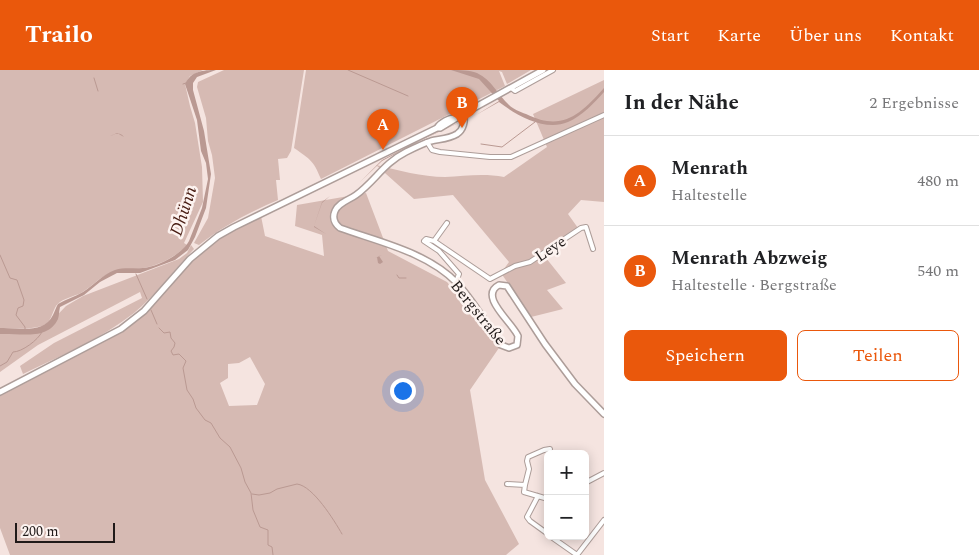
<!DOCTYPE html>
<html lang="de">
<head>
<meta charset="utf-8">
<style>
  :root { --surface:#fff; --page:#f2f2f2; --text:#202124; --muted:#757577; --line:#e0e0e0; --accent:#ea580c }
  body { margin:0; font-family:Spectral,serif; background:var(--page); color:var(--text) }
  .controls { position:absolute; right:15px; bottom:15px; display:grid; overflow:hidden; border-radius:8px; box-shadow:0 2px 12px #0003 }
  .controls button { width:45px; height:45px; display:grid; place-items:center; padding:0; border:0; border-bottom:1px solid var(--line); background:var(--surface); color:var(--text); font:25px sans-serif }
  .scale { position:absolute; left:15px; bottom:12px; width:100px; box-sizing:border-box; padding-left:5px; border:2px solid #201a19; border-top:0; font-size:14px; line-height:18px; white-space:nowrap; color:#201a19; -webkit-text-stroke:4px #fdf3f0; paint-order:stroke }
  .you { position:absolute; left:402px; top:320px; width:18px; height:18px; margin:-12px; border:4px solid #fff; border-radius:50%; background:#1a73e8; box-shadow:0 0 0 8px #1a73e833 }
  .badge { display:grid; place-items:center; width:32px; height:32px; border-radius:50%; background:var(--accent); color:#fff; font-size:16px; font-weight:700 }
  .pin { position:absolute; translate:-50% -41px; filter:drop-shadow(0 1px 2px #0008) }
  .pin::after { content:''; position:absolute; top:26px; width:18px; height:15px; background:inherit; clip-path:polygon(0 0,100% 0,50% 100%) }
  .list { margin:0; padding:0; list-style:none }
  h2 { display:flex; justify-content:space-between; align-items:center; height:65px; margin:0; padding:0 20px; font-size:21px }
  h2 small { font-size:16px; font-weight:400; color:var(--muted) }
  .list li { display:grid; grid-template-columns:32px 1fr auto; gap:15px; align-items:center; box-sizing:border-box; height:90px; padding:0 20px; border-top:1px solid var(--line) }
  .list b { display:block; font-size:19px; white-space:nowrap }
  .list p { margin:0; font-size:16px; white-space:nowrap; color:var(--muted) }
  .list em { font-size:16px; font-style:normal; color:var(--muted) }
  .actions { display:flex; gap:10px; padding:15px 20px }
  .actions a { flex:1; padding:11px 0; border:1px solid var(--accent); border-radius:8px; text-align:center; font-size:18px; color:var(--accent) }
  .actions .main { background:var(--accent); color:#fff }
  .map { position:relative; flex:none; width:604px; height:485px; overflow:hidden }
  header { display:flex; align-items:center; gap:30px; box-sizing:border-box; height:70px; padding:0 25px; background:var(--accent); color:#fff }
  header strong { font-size:24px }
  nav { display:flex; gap:28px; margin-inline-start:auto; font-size:18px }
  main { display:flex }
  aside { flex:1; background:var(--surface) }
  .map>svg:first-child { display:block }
  .green { fill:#d6bab3; fill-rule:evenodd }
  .water { fill:#ba9992 }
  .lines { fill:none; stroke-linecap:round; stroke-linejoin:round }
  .stream { stroke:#ba9992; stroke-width:1 }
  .street-casing { stroke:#ad9d99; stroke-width:6 }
  .secondary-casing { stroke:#ad9d99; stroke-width:8 }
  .street { stroke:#fff; stroke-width:4 }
  .secondary { stroke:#fff; stroke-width:5 }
  .labels { text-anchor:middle; stroke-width:5; stroke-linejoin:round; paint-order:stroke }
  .street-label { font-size:16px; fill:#201a19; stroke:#fdf3f0 }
  .water-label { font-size:18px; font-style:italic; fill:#471b11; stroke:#fdf3f0 }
</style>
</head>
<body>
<header>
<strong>Trailo</strong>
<nav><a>Start</a><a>Karte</a><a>Über uns</a><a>Kontakt</a></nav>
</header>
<main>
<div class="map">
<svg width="604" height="485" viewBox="0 0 604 485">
  <rect width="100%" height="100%" fill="#f5e4e0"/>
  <path class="green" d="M 0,0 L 203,0 L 190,6 L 185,14 L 190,36 L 195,53 L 202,97 L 203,132 L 184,173 L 187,175 C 177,186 158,196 143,198 C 129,200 119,198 106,205 C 98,209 92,216 84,221 C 77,226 67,227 60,232 C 51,238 54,252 42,256 C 27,260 15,258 0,258 Z
    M 224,0 L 304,0 L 291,81 L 287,88 L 278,89 L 280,110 L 276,110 L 278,130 C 250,142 223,156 199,175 L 194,173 L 208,148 L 215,108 L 212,85 L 208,71 L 206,48 L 197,17 L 198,12 Z
    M 306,0 L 531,0 L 507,14 L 502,2 L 499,1 L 505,16 L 321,109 C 313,90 311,90 294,78 Z
    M 604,10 L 604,132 L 581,130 L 568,144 L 578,158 L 542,183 L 566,213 L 547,220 L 563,239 L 531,247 L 501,203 L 509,192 L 453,125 L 414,129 L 376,95 C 398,100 422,107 445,107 C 465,106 484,103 504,107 L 547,77 L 533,44 Z
    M 366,123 L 388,181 L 447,212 L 501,275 L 470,320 L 485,410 L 519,474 L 506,485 L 10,485 L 0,458 L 0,326 L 124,259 L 154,235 L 190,193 L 206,178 L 232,161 L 261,146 L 265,166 L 324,186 L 322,165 L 295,156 L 297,135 ZM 250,287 L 265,314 L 257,335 L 229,336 L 220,313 L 228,308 L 228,294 L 239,293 Z
    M 191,175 L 194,179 C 174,200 156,225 134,243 C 101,269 60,286 23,304 L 20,296 L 54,273 L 142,228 L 140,222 L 38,275 L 0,302 L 0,264 L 41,262 L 66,236 L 83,226 L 179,189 L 187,183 Z"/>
  <path class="water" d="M 92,0 L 99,21 L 99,56 L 102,63 L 110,66 C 116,64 119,61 124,67 L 189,171 L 202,138 L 208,109 L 206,93 L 201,81 L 197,50 L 185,14 C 191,1 203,0 216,0 L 197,7 L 193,13 L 193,20 L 204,61 L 211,104 L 206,138 L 195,167 L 188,180 L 175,190 L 140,203 L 117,203 L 100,212 L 84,225 L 60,237 C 59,241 59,246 58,249 C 48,271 19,263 0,264 L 0,258 C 18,257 43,265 53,245 C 55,241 56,237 58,234 C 66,229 75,227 83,222 C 94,215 102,205 115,200 C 124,197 133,199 143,198 C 158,197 182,184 189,171 L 124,67 L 117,63 L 110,66 L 102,63 L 99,56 L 99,21 Z
    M 451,0 C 460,0 469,0 477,3 C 492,10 498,25 509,35 C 513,39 520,42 526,44 C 562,62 580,45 604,18 L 604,22 C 594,33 582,46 568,52 C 545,62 516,45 499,32 L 476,45 L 419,71 L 382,91 L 360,112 L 330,126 L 322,133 L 314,156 L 326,164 L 338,182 L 358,182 L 375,188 L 382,185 L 393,191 L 397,200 L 393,191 L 382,185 L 379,186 L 383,192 L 380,194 L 378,193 L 377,187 L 375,188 L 358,182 L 338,182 L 326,164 L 314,157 L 314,156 L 322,132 L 330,126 L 360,112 L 382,90 L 420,70 L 476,45 L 499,31 L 479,9 Z"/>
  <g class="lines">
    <path class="stream" d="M 348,0 L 408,26
      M 94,8 L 98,21
      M 183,14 L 186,13
      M 481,74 L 502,77 L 535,52
      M 0,185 L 10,208 L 17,210 L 24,230 L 23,236 L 18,238 L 16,245 L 25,257 L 25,261
      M 136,204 L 147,229
      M 397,205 L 399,208 L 406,208
      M 151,240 L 157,254
      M 159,258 L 164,263 L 170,262 L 171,268 L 175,273 L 174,277 L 171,281 L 173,285 L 179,284 L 186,291 L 183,298 L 187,320 L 193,329 L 196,338 L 205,350 L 211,353 L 220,368 L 230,377 L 241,398 L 245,412 L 251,423 L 253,440 L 260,457 L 268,460 L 268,475 L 272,477 L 273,485
      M 0,296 L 7,292 L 13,282 C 22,282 38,270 42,262
      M 252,424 L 259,425 L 270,423 L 277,419 L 297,414 C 313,416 334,450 342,464"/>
    <defs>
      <path id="street" d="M 511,18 L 515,21 L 553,0
        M 427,72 L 432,80 L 440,82 L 490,87 L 511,87 L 604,45
        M 434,171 L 447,153
        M 456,212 L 459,204 L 439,181 L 424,171 L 426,169 L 434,171 L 490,209 L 515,196 L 530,192 L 581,158 L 586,157 L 593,179
        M 585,413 L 604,403
        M 507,414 L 525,415 L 524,422 L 548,429
        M 525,415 L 529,399 L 527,391 L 528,387 L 544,380 L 550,379
        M 538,426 L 527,447 L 530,451 L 548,464
        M 550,466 L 577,485
        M 577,485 L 604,450"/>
      <path id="secondary" d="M 463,44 C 466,51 463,60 457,64 C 449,69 439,69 431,71 C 422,74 414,78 406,82 C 384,93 375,111 356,125 C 349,130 338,133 335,141 C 332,148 335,154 340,158 C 379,172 427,182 457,213 C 474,232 487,254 501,275 L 509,278 L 517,275 L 518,266 C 512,252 478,226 499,215 L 507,216 L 545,274 L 575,314 L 604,344
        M 437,58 C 440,53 450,47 456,48
        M 0,322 L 121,259 L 144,241 L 190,189 L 218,166 L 234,157 L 437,58 L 440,58 L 463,44 L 543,0"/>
    </defs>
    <use href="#street" class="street-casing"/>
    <use href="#secondary" class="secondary-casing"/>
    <use href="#street" class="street"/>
    <use href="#secondary" class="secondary"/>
  </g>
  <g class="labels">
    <g class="street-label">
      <text transform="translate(550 178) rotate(-34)" y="6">Leye</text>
      <text transform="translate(479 242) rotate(51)" y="6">Bergstraße</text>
    </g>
    <g class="water-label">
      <text transform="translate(183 141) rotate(-72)" y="6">Dhünn</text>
    </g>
  </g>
</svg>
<div class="controls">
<button>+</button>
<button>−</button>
</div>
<div class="scale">200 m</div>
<div class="you"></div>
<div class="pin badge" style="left:383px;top:80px">A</div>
<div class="pin badge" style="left:462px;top:58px">B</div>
</div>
<aside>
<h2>In der Nähe<small>2 Ergebnisse</small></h2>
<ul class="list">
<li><span class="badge">A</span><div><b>Menrath</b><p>Haltestelle</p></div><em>480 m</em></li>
<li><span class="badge">B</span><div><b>Menrath Abzweig</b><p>Haltestelle · Bergstraße</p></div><em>540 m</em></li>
</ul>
<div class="actions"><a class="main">Speichern</a><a>Teilen</a></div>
</aside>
</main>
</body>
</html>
